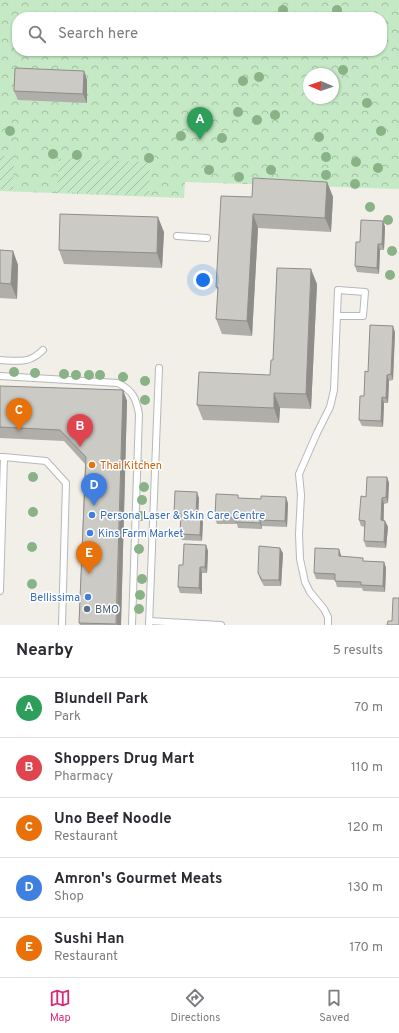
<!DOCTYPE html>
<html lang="en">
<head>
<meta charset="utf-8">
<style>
  :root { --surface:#fff; --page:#f7f7f7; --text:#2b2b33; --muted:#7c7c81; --line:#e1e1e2; --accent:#db2777 }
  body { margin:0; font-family:Overpass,sans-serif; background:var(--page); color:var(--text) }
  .compass { position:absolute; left:303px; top:68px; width:36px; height:36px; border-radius:50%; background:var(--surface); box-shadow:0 1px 3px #0004; rotate:272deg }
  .you { position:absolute; left:203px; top:280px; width:14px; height:14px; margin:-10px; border:3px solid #fff; border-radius:50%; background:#1a73e8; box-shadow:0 0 0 6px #1a73e833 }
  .badge { display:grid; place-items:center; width:26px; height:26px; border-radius:50%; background:var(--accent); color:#fff; font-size:13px; font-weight:700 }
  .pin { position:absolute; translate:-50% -33px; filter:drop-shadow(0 1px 2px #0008) }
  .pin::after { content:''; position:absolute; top:21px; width:14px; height:12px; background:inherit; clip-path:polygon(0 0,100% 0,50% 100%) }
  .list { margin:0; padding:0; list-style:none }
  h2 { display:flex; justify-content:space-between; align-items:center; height:52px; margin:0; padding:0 16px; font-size:17px }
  h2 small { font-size:13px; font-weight:400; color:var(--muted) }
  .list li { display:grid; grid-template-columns:26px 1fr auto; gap:12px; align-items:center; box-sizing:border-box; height:60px; padding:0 16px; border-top:1px solid var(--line) }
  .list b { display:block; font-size:15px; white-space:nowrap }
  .list p { margin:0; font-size:13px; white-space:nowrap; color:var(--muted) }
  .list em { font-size:13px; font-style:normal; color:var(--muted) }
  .icon { flex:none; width:22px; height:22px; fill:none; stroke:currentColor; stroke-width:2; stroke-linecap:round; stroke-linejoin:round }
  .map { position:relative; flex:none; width:399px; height:625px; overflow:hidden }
  .search { position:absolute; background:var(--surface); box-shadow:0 1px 3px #0004; left:12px; right:12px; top:12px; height:44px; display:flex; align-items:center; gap:10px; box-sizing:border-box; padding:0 14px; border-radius:16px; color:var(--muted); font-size:15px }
  .sheet { height:352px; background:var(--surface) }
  nav { display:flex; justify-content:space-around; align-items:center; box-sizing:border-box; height:56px; border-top:1px solid var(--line); background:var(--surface); font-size:11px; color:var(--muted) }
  nav a { display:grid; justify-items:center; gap:2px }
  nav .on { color:var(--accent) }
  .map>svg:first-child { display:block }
  .forest { fill:url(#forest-crowns); fill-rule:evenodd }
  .garden { fill:url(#garden-furrows) }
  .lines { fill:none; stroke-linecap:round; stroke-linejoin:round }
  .lane-casing { stroke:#b5b8bc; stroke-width:8 }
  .lane { stroke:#fff; stroke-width:6 }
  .tree { fill:#89b387 }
  .wall { fill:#afaea9 }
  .shaded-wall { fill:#8f8d8a }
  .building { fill:#cccac5; stroke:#8f8d8a }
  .food-dot { fill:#e8710a; stroke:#fff; stroke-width:1.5 }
  .shop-dot { fill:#3f7fe0; stroke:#fff; stroke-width:1.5 }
  .service-dot { fill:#5c6f8a; stroke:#fff; stroke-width:1.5 }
  .labels { text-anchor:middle; stroke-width:3; stroke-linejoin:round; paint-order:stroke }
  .food-label { font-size:11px; fill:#c56008; stroke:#fff; text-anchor:start }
  .shop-label { font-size:11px; fill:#366cbe; stroke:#fff; text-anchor:start }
  .service-label { font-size:11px; fill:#4e5e75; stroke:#fff; text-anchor:start }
</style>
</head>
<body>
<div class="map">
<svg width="399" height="625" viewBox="0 0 399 625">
  <defs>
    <pattern id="forest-crowns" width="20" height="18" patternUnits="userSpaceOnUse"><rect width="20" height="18" fill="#c5e8c5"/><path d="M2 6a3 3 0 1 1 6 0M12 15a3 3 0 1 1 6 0" fill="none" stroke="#a3c0a4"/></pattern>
    <pattern id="garden-furrows" width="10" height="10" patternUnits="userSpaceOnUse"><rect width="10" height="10" fill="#c5e8c5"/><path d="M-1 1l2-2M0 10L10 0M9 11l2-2" fill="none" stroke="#a3c0a4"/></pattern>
  </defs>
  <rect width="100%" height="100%" fill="#f1efe8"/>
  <path class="forest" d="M 0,0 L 399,0 L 399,189 L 185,182 L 184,198 L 0,191 ZM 17,17 L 382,17 L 382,51 L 17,51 ZM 309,74 L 333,74 L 333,98 L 309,98 Z"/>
  <path class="garden" d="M 0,156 L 14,156 L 13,190 L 0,189 Z
    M 59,159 L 150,162 L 149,196 L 57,192 Z"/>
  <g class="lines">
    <defs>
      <path id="lane" d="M 177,236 L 207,238
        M 0,360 C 19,361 29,364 43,350
        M 0,376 L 118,383 C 133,391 136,398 139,414 L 132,625
        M 4,457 L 46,461 L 66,483 L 62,625
        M 0,591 L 4,457 L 1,457
        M 149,621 L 221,625
        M 149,625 L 159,368
        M 328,625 L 328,617 L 324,609 L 310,592 L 305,582 L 300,559 L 299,534 L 301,495 L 299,474 L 317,433 L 330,407 L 334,390 L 338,290 L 365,292 L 363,316 L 337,316"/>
    </defs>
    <use href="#lane" class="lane-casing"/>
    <use href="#lane" class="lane"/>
  </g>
  <g class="tree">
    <circle cx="283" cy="10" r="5"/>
    <circle cx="337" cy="10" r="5"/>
    <circle cx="343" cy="70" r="5"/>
    <circle cx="259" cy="77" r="5"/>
    <circle cx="243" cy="81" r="5"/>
    <circle cx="367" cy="103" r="5"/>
    <circle cx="238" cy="112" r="5"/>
    <circle cx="275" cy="115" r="5"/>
    <circle cx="257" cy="120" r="5"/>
    <circle cx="10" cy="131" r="5"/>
    <circle cx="381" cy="131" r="5"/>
    <circle cx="181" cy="136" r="5"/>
    <circle cx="319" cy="137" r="5"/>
    <circle cx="222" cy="138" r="5"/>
    <circle cx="53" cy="154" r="5"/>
    <circle cx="77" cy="155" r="5"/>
    <circle cx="326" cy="157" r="5"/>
    <circle cx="149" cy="158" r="5"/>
    <circle cx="356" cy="162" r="5"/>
    <circle cx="378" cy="168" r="5"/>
    <circle cx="209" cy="170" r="5"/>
    <circle cx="271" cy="170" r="5"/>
    <circle cx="326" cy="175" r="5"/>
    <circle cx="239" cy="177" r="5"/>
    <circle cx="355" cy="184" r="5"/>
    <circle cx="370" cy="207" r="5"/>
    <circle cx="388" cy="220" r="5"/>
    <circle cx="392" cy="251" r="5"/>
    <circle cx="390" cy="275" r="5"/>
    <circle cx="14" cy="372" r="5"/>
    <circle cx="35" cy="373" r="5"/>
    <circle cx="64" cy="374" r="5"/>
    <circle cx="76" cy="375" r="5"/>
    <circle cx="89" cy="375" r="5"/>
    <circle cx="100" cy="375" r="5"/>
    <circle cx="123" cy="377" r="5"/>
    <circle cx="145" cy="381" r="5"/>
    <circle cx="145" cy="400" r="5"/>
    <circle cx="144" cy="465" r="5"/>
    <circle cx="33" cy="477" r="5"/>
    <circle cx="144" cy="487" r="5"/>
    <circle cx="142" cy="500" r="5"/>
    <circle cx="33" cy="512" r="5"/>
    <circle cx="141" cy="516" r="5"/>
    <circle cx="32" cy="547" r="5"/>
    <circle cx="139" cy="549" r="5"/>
    <circle cx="142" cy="579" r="5"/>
    <circle cx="32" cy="584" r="5"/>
    <circle cx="140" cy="595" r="5"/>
    <circle cx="139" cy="609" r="5"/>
  </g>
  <path class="wall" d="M 84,71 L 87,80 L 87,103 L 18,100 L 14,91 Z
    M 327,182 L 333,197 L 331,232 L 258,228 L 252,336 L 222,334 L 216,319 L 218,292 L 216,287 L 252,197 Z
    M 383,221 L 385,227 L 384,250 L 380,250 L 379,274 L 357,272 L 355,266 L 360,242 Z
    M 164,232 L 162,268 L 64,264 L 59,250 Z
    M 0,250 L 13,251 L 18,265 L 17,299 L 0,298 Z
    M 317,284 L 311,409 L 280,408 L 279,423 L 203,420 L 197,405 L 270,375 L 273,360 Z
    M 395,332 L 393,380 L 389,381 L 388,403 L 384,403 L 383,427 L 362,426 L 359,420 L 368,372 Z
    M 0,386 L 123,390 L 127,401 L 121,625 L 80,625 L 79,623 L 85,464 L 64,441 L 0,438 Z
    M 387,477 L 389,483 L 388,503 L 384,504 L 384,520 L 385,521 L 388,527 L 386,548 L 366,547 L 364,541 L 365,527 L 361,526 L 359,520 L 366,497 Z
    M 199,498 L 198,513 L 201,513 L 203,519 L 202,541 L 182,540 L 180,534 L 181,520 L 176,519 L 174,513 Z
    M 239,498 L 288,503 L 287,527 L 262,526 L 262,529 L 238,528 L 237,524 L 217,524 L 215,518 Z
    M 206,545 L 208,551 L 207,573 L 202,573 L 202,594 L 180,593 L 178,587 Z
    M 283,553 L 281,586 L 264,586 L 260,579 L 258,573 Z
    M 341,555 L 341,556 L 364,561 L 384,562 L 386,568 L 385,592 L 363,591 L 362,588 L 337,587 L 335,580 L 316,579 L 314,573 Z"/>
  <path class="shaded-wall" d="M 84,71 L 87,80 L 87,103 L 83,94 Z
    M 327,182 L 333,197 L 331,232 L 325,218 Z
    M 253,214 L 258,228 L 252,336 L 247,321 Z
    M 158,217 L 164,232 L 162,268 L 157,253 Z
    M 383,221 L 385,227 L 384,250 L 382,244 Z
    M 378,244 L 380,250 L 379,274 L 377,268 Z
    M 13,251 L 18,265 L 17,299 L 11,284 Z
    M 311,269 L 317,284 L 311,409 L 306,394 Z
    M 393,326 L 395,332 L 393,380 L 391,374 Z
    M 387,375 L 389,381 L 388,403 L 386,398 Z
    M 123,390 L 127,401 L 121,625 L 117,625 Z
    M 274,393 L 280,408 L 279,423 L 274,408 Z
    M 382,397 L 384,403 L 383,427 L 381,421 Z
    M 387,477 L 389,483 L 388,503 L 386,497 Z
    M 197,492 L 199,498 L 198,519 L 196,513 Z
    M 286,497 L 288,503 L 287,527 L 285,521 Z
    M 382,498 L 384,504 L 383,526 L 381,520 Z
    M 201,513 L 203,519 L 202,541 L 200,535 Z
    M 260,520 L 262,526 L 262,529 L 260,523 Z
    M 385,521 L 388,527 L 386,548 L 384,542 Z
    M 206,545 L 208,551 L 207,573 L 205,567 Z
    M 280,548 L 283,553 L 281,586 L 279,580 Z
    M 339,549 L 341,555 L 341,562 L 339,556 Z
    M 384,562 L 386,568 L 385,592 L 383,586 Z
    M 200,567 L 202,573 L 202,594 L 199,588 Z"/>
  <path class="building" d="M 15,68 L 84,71 L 83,94 L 14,91 Z
    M 253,178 L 327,182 L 325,218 L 253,214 L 247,321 L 216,319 L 218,287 L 216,287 L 221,196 L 252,197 Z
    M 60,214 L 158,217 L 157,253 L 59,250 Z
    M 361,220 L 383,221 L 382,244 L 378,244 L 377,268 L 355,266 L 356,242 L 360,242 Z
    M 0,250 L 13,251 L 11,284 L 0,283 Z
    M 277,268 L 311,269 L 306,394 L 274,393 L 274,408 L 197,405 L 199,372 L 270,375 L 271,360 L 273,360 Z
    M 370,325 L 393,326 L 391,374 L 387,375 L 386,398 L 382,397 L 381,421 L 359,420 L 360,396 L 364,396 L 365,371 L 368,372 Z
    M 0,386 L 123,390 L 116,624 L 79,623 L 86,457 L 60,430 L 0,427 Z
    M 367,477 L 387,477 L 386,497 L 382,498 L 381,520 L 385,521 L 384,542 L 364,541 L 365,521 L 359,520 L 361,496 L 366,497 Z
    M 175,491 L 197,492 L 196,513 L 201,513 L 200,535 L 180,534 L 181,514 L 174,513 Z
    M 216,494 L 238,495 L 238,498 L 261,499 L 261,496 L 286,497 L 285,521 L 260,520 L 260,523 L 236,522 L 236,518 L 215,518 Z
    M 184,544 L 206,545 L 205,567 L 200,567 L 199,588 L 178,587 L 179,565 L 183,565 Z
    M 259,546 L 280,548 L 279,580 L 262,580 L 258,573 Z
    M 315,548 L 339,549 L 339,556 L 363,558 L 363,561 L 384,562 L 383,586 L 361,585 L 361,582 L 335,581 L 335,574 L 314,573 Z
    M 393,598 L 399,598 L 399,625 L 387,625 L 388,621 L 392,621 Z"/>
  <circle class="food-dot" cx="92" cy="465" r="4"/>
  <g class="shop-dot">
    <circle cx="92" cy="515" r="4"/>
    <circle cx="90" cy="533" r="4"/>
    <circle cx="88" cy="597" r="4"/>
  </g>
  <circle class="service-dot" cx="87" cy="609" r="4"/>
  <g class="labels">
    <g class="food-label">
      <text x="100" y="469">Thai Kitchen</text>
    </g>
    <g class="shop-label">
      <text x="100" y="519">Persona Laser &amp; Skin Care Centre</text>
      <text x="98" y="537">Kins Farm Market</text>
      <text x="80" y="601" text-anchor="end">Bellissima</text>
    </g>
    <g class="service-label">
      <text x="95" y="613">BMO</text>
    </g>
  </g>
</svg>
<svg class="compass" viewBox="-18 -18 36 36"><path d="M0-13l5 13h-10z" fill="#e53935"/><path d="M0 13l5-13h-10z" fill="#7c7c81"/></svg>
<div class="you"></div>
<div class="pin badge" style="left:200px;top:140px;background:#2e9e5b">A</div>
<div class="pin badge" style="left:80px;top:447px;background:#e0444e">B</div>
<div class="pin badge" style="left:19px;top:431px;background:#e8710a">C</div>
<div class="pin badge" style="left:94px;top:506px;background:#3f7fe0">D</div>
<div class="pin badge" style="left:89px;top:574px;background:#e8710a">E</div>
<div class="search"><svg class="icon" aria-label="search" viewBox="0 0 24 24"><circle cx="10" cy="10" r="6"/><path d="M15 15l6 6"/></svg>Search here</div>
</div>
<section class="sheet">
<h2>Nearby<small>5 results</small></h2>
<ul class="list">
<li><span class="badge" style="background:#2e9e5b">A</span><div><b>Blundell Park</b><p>Park</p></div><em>70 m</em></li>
<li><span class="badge" style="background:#e0444e">B</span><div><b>Shoppers Drug Mart</b><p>Pharmacy</p></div><em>110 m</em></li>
<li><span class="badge" style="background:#e8710a">C</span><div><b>Uno Beef Noodle</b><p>Restaurant</p></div><em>120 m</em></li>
<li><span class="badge" style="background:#3f7fe0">D</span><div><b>Amron's Gourmet Meats</b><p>Shop</p></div><em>130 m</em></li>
<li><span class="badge" style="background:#e8710a">E</span><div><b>Sushi Han</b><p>Restaurant</p></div><em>170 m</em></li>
</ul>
</section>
<nav>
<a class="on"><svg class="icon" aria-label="map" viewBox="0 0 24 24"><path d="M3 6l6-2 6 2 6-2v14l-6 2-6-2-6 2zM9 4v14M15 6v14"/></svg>Map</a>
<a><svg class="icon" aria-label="directions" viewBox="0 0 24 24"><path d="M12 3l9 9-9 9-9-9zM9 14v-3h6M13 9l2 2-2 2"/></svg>Directions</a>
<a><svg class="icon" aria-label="saved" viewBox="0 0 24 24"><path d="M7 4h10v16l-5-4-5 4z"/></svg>Saved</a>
</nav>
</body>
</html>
